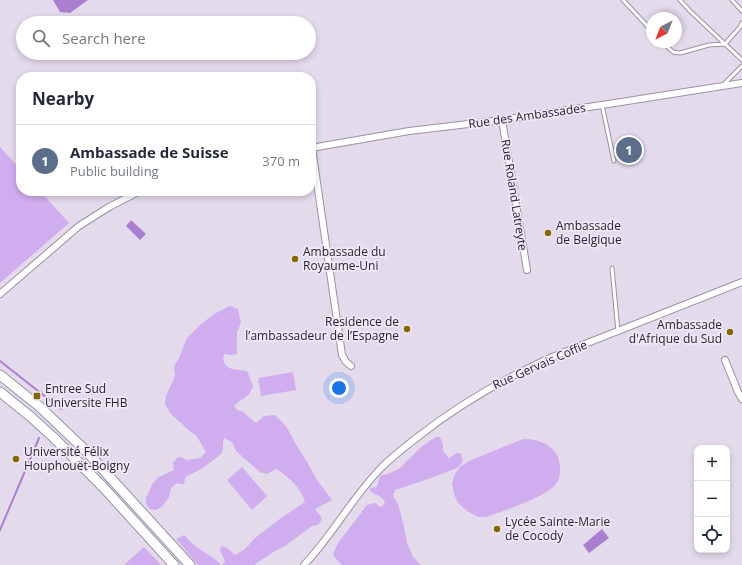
<!DOCTYPE html>
<html lang="en">
<head>
<meta charset="utf-8">
<style>
  :root { --surface:#fff; --page:#f2f2f3; --text:#1f2937; --muted:#747a83; --line:#e0e1e3; --accent:#111827 }
  body { margin:0; font-family:"Open Sans",sans-serif; background:var(--page); color:var(--text) }
  .controls { position:absolute; right:12px; bottom:12px; display:grid; overflow:hidden; border-radius:8px; box-shadow:0 2px 6px #0003 }
  .controls button { width:36px; height:36px; display:grid; place-items:center; padding:0; border:0; border-bottom:1px solid var(--line); background:var(--surface); color:var(--text); font:20px sans-serif }
  .compass { position:absolute; left:646px; top:12px; width:36px; height:36px; border-radius:50%; background:var(--surface); box-shadow:0 2px 6px #0003; rotate:222deg }
  .you { position:absolute; left:339px; top:388px; width:14px; height:14px; margin:-10px; border:3px solid #fff; border-radius:50%; background:#1a73e8; box-shadow:0 0 0 6px #1a73e833 }
  .badge { display:grid; place-items:center; width:26px; height:26px; border-radius:50%; background:var(--accent); color:#fff; font-size:13px; font-weight:700 }
  .pin { position:absolute; translate:-50% -50%; border:2px solid #fff; box-shadow:0 1px 4px #0006 }
  .list { margin:0; padding:0; list-style:none }
  h2 { display:flex; justify-content:space-between; align-items:center; height:52px; margin:0; padding:0 16px; font-size:17px }
  h2 small { font-size:13px; font-weight:400; color:var(--muted) }
  .list li { display:grid; grid-template-columns:26px 1fr auto; gap:12px; align-items:center; box-sizing:border-box; height:72px; padding:0 16px; border-top:1px solid var(--line) }
  .list b { display:block; font-size:15px; white-space:nowrap }
  .list p { margin:0; font-size:13px; white-space:nowrap; color:var(--muted) }
  .list em { font-size:13px; font-style:normal; color:var(--muted) }
  .icon { flex:none; width:22px; height:22px; fill:none; stroke:currentColor; stroke-width:2; stroke-linecap:round; stroke-linejoin:round }
  .map { position:relative; flex:none; width:742px; height:565px; overflow:hidden }
  .search { position:absolute; background:var(--surface); box-shadow:0 2px 6px #0003; left:16px; top:16px; width:300px; height:44px; display:flex; align-items:center; gap:10px; box-sizing:border-box; padding:0 14px; border-radius:22px; color:var(--muted); font-size:15px }
  .panel { position:absolute; background:var(--surface); box-shadow:0 2px 6px #0003; left:16px; top:72px; width:300px; height:124px; border-radius:16px }
  .map>svg:first-child { display:block }
  .green { fill:#d0adee }
  .water { fill:#ab7fd0 }
  .lines { fill:none; stroke-linecap:round; stroke-linejoin:round }
  .stream { stroke:#ab7fd0; stroke-width:2 }
  .service-casing { stroke:#9a92a2; stroke-width:5 }
  .minor-casing { stroke:#9a92a2; stroke-width:8 }
  .secondary-casing { stroke:#9a92a2; stroke-width:11 }
  .service { stroke:#fff; stroke-width:3 }
  .minor { stroke:#fff; stroke-width:6 }
  .secondary { stroke:#fff; stroke-width:9 }
  .poi-dot { fill:#866803; stroke:#f0e7f9; stroke-width:1.5 }
  .labels { text-anchor:middle; stroke-width:3.5; stroke-linejoin:round; paint-order:stroke }
  .street-label { font-size:12px; fill:#28252c; stroke:#f0e7f9 }
  .poi-label { font-size:12px; fill:#28252c; stroke:#f0e7f9; text-anchor:start }
</style>
</head>
<body>
<div class="map">
<svg width="742" height="565" viewBox="0 0 742 565">
  <rect width="100%" height="100%" fill="#e3daec"/>
  <path class="green" d="M 0,147 L 21,170 L 21,191 L 40,191 L 69,223 L 0,283 Z
    M 230,306 L 238,309 L 241,323 L 237,332 L 237,354 L 231,355 L 224,354 C 222,359 224,366 230,368 C 233,370 243,370 247,371 L 253,386 C 248,400 242,397 234,406 L 237,410 L 242,411 L 256,423 L 264,416 L 275,415 L 286,426 L 298,448 L 307,462 L 317,480 L 332,500 L 315,509 L 322,518 L 320,523 L 317,525 L 312,526 L 285,546 L 275,551 L 254,565 L 222,565 L 225,561 L 220,550 L 221,546 L 227,548 L 235,555 L 245,549 L 255,538 L 281,518 L 305,502 C 301,488 288,476 276,469 L 267,474 L 260,472 L 236,451 L 232,442 L 224,438 L 223,443 L 223,449 L 221,454 L 203,468 L 187,476 L 185,478 L 184,484 L 180,484 L 177,483 L 171,488 L 169,497 L 163,506 L 156,510 L 150,509 L 146,504 L 146,498 L 152,485 L 157,478 L 174,470 L 173,463 L 177,458 L 181,457 L 187,460 L 200,458 L 206,452 L 196,435 L 192,433 L 170,413 L 165,404 L 166,396 L 175,376 L 174,366 L 179,358 L 187,338 L 200,325 L 214,314 Z
    M 293,372 L 296,390 L 261,396 L 258,378 Z
    M 436,437 L 440,437 L 443,445 L 443,451 L 449,458 L 457,453 L 461,454 L 463,462 L 457,468 L 431,478 L 395,490 L 393,496 L 398,504 L 404,526 L 407,543 L 413,557 L 421,565 L 342,565 L 336,559 L 333,554 L 338,543 L 367,505 L 375,503 L 379,506 L 382,507 L 385,502 C 380,494 376,496 370,491 L 370,488 L 377,487 L 380,476 L 390,473 L 399,469 L 421,447 Z
    M 523,439 C 536,439 547,442 556,453 C 559,458 560,464 560,470 C 560,474 559,479 557,482 C 550,496 503,511 486,517 L 478,517 L 467,511 L 458,503 L 454,494 L 452,483 L 455,474 L 460,467 L 469,461 Z
    M 242,467 L 267,496 L 252,510 L 227,480 Z
    M 184,535 L 195,546 L 216,560 L 221,565 L 198,565 L 176,539 Z
    M 144,547 L 161,565 L 124,565 Z"/>
  <path class="water" d="M 53,0 L 88,0 L 70,13 L 60,12 Z
    M 131,220 L 146,234 L 140,240 L 126,226 Z
    M 602,529 L 609,538 L 589,553 L 583,545 Z"/>
  <g class="lines">
    <path class="stream" d="M 0,361 L 61,409
      M 0,530 L 39,438"/>
    <defs>
      <path id="service" d="M 623,0 L 652,31
        M 680,0 L 690,11 L 742,60
        M 732,0 L 742,11
        M 662,42 L 673,52 L 680,53 L 709,45 L 725,44 L 740,27 L 742,23
        M 723,85 L 742,66
        M 602,105 L 614,161
        M 612,268 L 618,331"/>
      <path id="minor" d="M 502,120 L 527,270
        M 311,148 L 409,131 L 502,120 L 602,105 L 742,83
        M 312,148 L 342,355 L 346,362 L 351,366
        M 0,294 L 79,226 L 109,207 L 140,191
        M 725,360 L 738,392 L 742,399
        M 304,565 C 333,535 352,497 382,467 C 393,456 406,446 419,436 C 461,403 503,379 552,357 L 742,282"/>
      <path id="secondary" d="M 0,375 L 40,407 L 86,451 L 190,565
        M 0,392 L 31,417 L 53,437 L 103,487 L 174,565"/>
    </defs>
    <use href="#service" class="service-casing"/>
    <use href="#minor" class="minor-casing"/>
    <use href="#secondary" class="secondary-casing"/>
    <use href="#service" class="service"/>
    <use href="#minor" class="minor"/>
    <use href="#secondary" class="secondary"/>
  </g>
  <g class="poi-dot">
    <circle cx="548" cy="233" r="4"/>
    <circle cx="295" cy="259" r="4"/>
    <circle cx="407" cy="329" r="4"/>
    <circle cx="730" cy="332" r="4"/>
    <rect x="33" y="392" width="8" height="8" rx="2"/>
    <circle cx="16" cy="459" r="4"/>
    <circle cx="497" cy="529" r="4"/>
  </g>
  <g class="labels">
    <g class="street-label">
      <text transform="translate(527 116) rotate(-8)" y="4">Rue des Ambassades</text>
      <text transform="translate(514 195) rotate(81)" y="4">Rue Roland Latreyte</text>
      <text transform="translate(540 365) rotate(-24)" y="4">Rue Gervais Coffie</text>
    </g>
    <g class="poi-label">
      <text x="556" y="230">Ambassade<tspan x="556" dy="14">de Belgique</tspan></text>
      <text x="303" y="256">Ambassade du<tspan x="303" dy="14">Royaume-Uni</tspan></text>
      <text x="399" y="326" text-anchor="end">Residence de<tspan x="399" dy="14">l’ambassadeur de l’Espagne</tspan></text>
      <text x="722" y="329" text-anchor="end">Ambassade<tspan x="722" dy="14">d'Afrique du Sud</tspan></text>
      <text x="45" y="393">Entree Sud<tspan x="45" dy="14">Universite FHB</tspan></text>
      <text x="24" y="456">Université Félix<tspan x="24" dy="14">Houphouët-Boigny</tspan></text>
      <text x="505" y="526">Lycée Sainte-Marie<tspan x="505" dy="14">de Cocody</tspan></text>
    </g>
  </g>
</svg>
<div class="controls">
<button>+</button>
<button>−</button>
<button><svg class="icon" aria-label="locate" viewBox="0 0 24 24"><circle cx="12" cy="12" r="6"/><path d="M12 2v4M12 18v4M2 12h4M18 12h4"/></svg></button>
</div>
<svg class="compass" viewBox="-18 -18 36 36"><path d="M0-13l5 13h-10z" fill="#e53935"/><path d="M0 13l5-13h-10z" fill="#747a83"/></svg>
<div class="you"></div>
<div class="pin badge" style="left:629px;top:150px;background:#5c6f8a">1</div>
<div class="search"><svg class="icon" aria-label="search" viewBox="0 0 24 24"><circle cx="10" cy="10" r="6"/><path d="M15 15l6 6"/></svg>Search here</div>
<section class="panel">
<h2>Nearby<small></small></h2>
<ul class="list">
<li><span class="badge" style="background:#5c6f8a">1</span><div><b>Ambassade de Suisse</b><p>Public building</p></div><em>370 m</em></li>
</ul>
</section>
</div>
</body>
</html>
